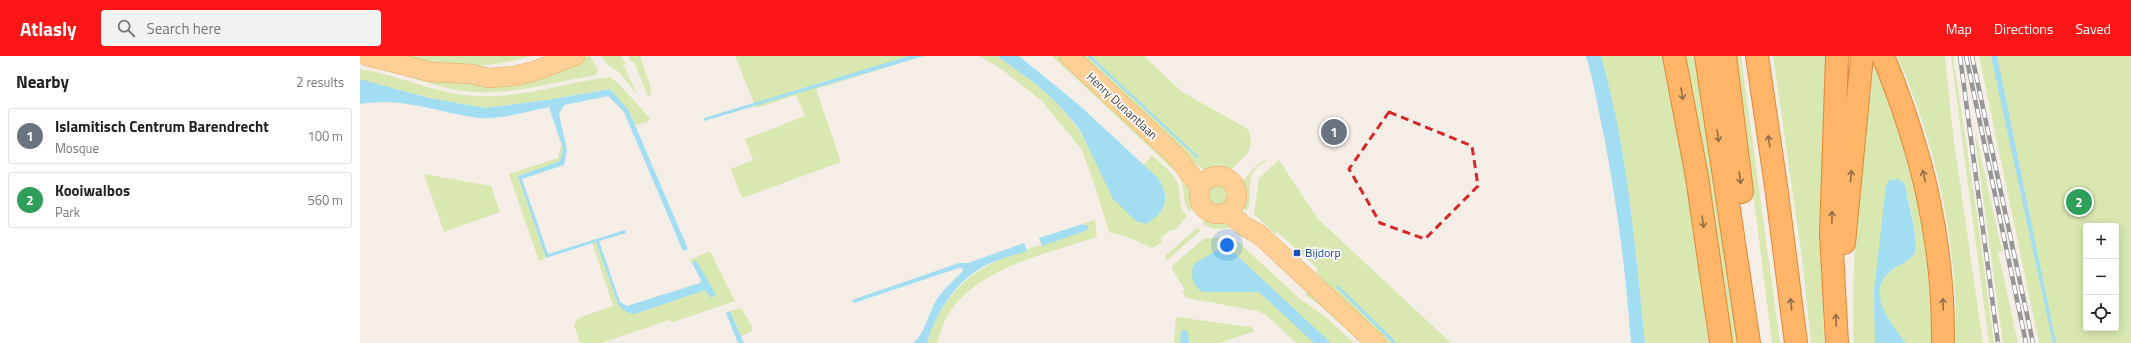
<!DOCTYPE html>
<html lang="en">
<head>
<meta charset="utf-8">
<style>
  :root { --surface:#fff; --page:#f2f2f2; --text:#222; --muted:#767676; --line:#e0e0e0; --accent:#fb1718 }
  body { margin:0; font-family:"Titillium Web",sans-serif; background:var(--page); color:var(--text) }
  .controls { position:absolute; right:12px; bottom:12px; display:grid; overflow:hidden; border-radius:4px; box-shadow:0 2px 10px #0003 }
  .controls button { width:36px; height:36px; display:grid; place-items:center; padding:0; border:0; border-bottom:1px solid var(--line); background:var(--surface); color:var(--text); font:20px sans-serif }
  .you { position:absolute; left:867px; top:189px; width:14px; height:14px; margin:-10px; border:3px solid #fff; border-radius:50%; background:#1a73e8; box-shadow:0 0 0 6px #1a73e833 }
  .badge { display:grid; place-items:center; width:26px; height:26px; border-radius:50%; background:var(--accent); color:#fff; font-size:13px; font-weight:700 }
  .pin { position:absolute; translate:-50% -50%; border:2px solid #fff; box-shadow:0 1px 4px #0006 }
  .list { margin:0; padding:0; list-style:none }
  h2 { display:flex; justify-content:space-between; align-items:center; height:52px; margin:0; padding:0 16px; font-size:17px }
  h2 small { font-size:13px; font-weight:400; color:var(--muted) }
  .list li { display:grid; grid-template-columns:26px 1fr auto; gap:12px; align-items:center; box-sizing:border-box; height:56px; margin:0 8px 8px; padding:0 8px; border:1px solid var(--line); border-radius:4px }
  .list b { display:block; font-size:15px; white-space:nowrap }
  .list p { margin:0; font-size:13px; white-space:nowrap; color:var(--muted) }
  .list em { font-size:13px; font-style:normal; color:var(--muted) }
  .icon { flex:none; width:22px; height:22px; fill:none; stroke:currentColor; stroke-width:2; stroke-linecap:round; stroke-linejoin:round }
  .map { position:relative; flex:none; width:1771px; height:287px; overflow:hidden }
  header { display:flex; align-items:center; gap:24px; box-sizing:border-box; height:56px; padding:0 20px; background:var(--accent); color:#fff }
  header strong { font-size:19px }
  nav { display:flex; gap:22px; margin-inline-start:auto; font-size:14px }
  .search { width:280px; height:36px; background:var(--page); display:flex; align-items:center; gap:10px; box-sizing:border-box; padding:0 14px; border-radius:4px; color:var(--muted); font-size:15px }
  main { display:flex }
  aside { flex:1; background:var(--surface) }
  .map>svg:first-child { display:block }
  .green { fill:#d8e8b0; fill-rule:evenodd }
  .water { fill:#a3ddf1 }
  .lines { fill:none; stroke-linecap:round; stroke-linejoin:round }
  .stream { stroke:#a3ddf1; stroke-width:3 }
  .major-casing { stroke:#e4aa65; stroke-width:20 }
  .highway-casing { stroke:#de8737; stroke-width:24 }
  .major { stroke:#ffd095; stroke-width:19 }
  .highway { stroke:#feb568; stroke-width:22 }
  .rail-casing { stroke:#969696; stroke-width:4.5 }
  .rail { stroke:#fff; stroke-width:3; stroke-dasharray:9; stroke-linecap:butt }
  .oneway { stroke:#906e4a }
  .marked { fill:none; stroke:#d62828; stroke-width:3; stroke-dasharray:8 5; stroke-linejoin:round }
  .transit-dot { fill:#1a4fb4; stroke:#fff; stroke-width:1.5 }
  .labels { text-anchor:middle; stroke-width:3.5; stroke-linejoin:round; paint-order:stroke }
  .street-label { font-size:12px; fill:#473e36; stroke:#fff }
  .transit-label { font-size:12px; fill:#164399; stroke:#fff; text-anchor:start }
</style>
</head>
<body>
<header>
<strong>Atlasly</strong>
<div class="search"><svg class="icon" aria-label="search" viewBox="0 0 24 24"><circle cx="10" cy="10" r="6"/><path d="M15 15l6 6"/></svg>Search here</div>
<nav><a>Map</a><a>Directions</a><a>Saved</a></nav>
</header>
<main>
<aside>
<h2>Nearby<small>2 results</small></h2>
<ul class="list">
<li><span class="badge" style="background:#6b7280">1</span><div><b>Islamitisch Centrum Barendrecht</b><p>Mosque</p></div><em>100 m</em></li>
<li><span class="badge" style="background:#2e9e5b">2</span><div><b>Kooiwalbos</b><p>Park</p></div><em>560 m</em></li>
</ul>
</aside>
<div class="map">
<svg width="1771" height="287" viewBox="0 0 1771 287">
  <rect width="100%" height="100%" fill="#f4eee7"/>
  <path class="green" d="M 34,0 L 171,0 C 143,8 112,13 83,10 C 67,8 50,3 34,0 Z
    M 228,0 L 230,0 L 238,14 L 236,19 C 193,26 147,41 103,35 C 68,30 35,14 0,7 L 0,2 L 91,24 L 220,4 Z
    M 241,0 L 261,0 L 266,7 L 263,9 L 278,40 L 259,16 L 248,9 Z
    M 268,0 L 280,0 L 291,32 L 291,38 L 288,40 L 274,6 L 271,6 Z
    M 375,0 L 563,0 L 456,33 L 481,106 L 382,142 L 371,113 L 393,104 L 385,83 L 445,60 L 436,39 L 396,52 Z
    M 620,0 L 637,0 L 676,28 L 698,48 L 719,74 L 737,107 L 767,156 L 776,165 L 806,142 C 804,127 795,120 784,109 L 792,99 C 801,108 813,116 818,128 C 822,139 817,151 827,160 L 815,174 L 811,174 L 800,182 L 802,186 L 792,192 L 770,182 L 749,176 L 734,127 L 722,94 L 682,45 L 641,13 Z
    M 692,0 L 700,0 L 788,82 L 834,134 L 834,148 L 830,156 C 821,147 826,130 818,118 Z
    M 717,0 L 727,0 L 838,101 L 731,0 L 784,0 L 822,36 L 888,73 L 891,85 L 890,93 L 887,98 L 872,113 L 865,116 L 842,113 L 814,91 Z
    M 1241,0 L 1303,0 L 1333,157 L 1348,287 L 1285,287 C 1275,191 1268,93 1241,0 Z
    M 1325,0 L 1335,0 L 1379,287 L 1369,287 Z
    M 1376,0 L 1381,0 L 1420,287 L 1412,287 Z
    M 1413,0 L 1465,0 L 1461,194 L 1464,287 L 1451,287 L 1442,202 Z
    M 1514,0 L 1546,85 L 1571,209 L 1574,287 L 1546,287 C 1531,267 1503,235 1533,213 C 1540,208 1551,205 1555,196 C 1559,188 1548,137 1544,127 L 1528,125 L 1514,235 L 1515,287 L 1494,287 C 1490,204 1501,122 1509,39 L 1511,39 Z
    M 1537,0 L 1585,0 L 1593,77 L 1623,287 L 1596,287 C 1598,190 1577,89 1537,0 Z
    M 1591,0 L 1593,0 L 1617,159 L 1634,287 L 1629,287 Z
    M 1619,0 L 1771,0 L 1771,287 L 1679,287 ZM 1726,170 L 1756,170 L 1756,272 L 1726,272 Z
    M 0,13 C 39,19 73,37 113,40 C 160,43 203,27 249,21 C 260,26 279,52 290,62 L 288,66 L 275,69 L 269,55 L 249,33 L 187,44 L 126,52 L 69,42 L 0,23 Z
    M 1615,83 L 1617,83 L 1642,195 L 1638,196 L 1658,287 L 1643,287 Z
    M 201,88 L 203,93 L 200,105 L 158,120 L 186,202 L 179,205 L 149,118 L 198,102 Z
    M 910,102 C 904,107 897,110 893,117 C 886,129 894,146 886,155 C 870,136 890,109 910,102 Z
    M 919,104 L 958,163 L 1091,287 L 1024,287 L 982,248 L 956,216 L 958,213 L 917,176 L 915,178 L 894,158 L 899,122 Z
    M 64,118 L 131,130 L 140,156 L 84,176 Z
    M846 139a12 12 0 1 1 24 0a12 12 0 1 1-24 0Z
    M 863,163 L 872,169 C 864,175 849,174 842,167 L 847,164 Z
    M 735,164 L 737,181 C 686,198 612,212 585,264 C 582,271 580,280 577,287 L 567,287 C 593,205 653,199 725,175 L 726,168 L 723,168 Z
    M 838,171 L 840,175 L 812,200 L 805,205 L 806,199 Z
    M 869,181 L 875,187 L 877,185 L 939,242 L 967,262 L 994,287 L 936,287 L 906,259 L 898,255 L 827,242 L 822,236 L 825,234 L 812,213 L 813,209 L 845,182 Z
    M 236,186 L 258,248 L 275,258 L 345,234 L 348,235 L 332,206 L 328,205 L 350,195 L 375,245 L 313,266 L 309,264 L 241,287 L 220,287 L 214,269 L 218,262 L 253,250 L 232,187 Z
    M 948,235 L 1008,287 L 1001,287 L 961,250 L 945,239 Z
    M 381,252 L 393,272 L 391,276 L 381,280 L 370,255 Z
    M 816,261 L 891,271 L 895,275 L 860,287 L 829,287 L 828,276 L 821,275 L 820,287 L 814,287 Z"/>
  <path class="water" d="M 549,0 L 564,0 L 344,65 L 344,62 Z
    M 637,0 L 659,0 L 719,49 L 799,123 C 811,144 805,156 786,168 L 776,165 L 753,143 L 720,74 L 698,48 L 676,28 Z
    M 727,0 L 731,0 L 839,101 L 837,102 Z
    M 1226,0 L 1241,0 C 1268,93 1275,191 1285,287 L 1271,287 C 1266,217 1257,148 1244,80 C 1238,53 1234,26 1226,0 Z
    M 1631,0 L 1637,0 L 1696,287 L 1693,287 Z
    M 0,23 L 69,42 L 126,52 L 187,44 L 250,33 L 269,55 L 328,193 L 323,195 L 264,56 L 248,40 L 204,49 L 199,58 L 207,94 L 204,109 L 162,123 L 188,198 L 265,174 L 266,177 L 239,185 L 260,246 L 267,250 L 340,227 L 341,224 L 332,207 L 336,204 L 356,239 L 351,242 L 345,234 L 275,258 C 267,257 262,254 258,248 L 236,186 L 186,202 L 158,120 L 200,105 L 203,93 L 189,51 C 170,55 137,64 119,62 C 75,56 46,41 0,48 Z
    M 1538,123 L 1544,127 L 1546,133 C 1548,145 1559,187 1555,196 C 1551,205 1540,208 1533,213 C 1503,235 1531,267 1546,287 L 1515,287 L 1514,235 L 1526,130 L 1529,124 Z
    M 723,168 L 728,170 L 728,173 L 725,175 L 682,190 L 679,182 Z
    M 664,187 L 667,195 C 655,199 642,202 631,207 C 598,221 577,254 567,287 L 553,287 C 564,280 569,256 577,243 C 584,233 594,224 603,215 L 602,211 L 494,247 L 492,244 L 599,207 L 608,207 Z
    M 861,192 L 871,194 L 971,287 L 954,287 L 899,236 L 843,236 C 832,231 829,216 835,207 Z
    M 370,255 L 384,287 L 378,287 L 366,257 Z
    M 824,274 L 828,276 L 829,287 L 820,287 L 821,275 Z"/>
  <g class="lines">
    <path class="stream" d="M 978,231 L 1035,287"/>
    <defs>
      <path id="major" d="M 7,0 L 71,16 L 111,18 L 129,22 L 154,20 L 174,15 L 215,0
        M 709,0 L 816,100 L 840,131
        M839 139a19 19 0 1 1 38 0a19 19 0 1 1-38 0Z
        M 868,156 L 884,170 L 900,179 L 1016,287"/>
      <path id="highway" d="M 1314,0 L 1337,121 L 1361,287
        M 1346,0 L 1389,287
        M 1365,0 L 1382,136
        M 1397,0 L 1417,137 L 1436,287
        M 1523,0 C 1562,95 1584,184 1583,287
        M 1484,187 L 1502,0
        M 1477,287 L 1471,178 L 1477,0"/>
    </defs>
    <use href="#major" class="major-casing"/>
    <use href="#highway" class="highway-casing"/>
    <use href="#major" class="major"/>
    <use href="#highway" class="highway"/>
    <defs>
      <path id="rail" d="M 1600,0 L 1638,287
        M 1606,0 L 1666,287
        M 1612,0 L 1673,287"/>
    </defs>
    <use href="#rail" class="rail-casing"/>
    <use href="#rail" class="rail"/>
  </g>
  <defs><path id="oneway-shaft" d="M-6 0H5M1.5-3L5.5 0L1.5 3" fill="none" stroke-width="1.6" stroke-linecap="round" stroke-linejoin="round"/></defs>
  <g class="oneway">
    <use href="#oneway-shaft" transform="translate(1322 38) rotate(80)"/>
    <use href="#oneway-shaft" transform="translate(1358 80) rotate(81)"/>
    <use href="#oneway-shaft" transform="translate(1409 85) rotate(-98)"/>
    <use href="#oneway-shaft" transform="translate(1491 120) rotate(-85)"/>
    <use href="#oneway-shaft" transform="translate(1564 120) rotate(-103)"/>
    <use href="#oneway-shaft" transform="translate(1380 122) rotate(83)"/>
    <use href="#oneway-shaft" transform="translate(1472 161) rotate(-88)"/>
    <use href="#oneway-shaft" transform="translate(1343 166) rotate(81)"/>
    <use href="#oneway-shaft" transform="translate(1431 248) rotate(-97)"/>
    <use href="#oneway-shaft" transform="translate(1583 248) rotate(-93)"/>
    <use href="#oneway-shaft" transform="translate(1476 264) rotate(-92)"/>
  </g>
  <path class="marked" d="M 1029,56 L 1112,90 L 1118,130 L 1065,183 L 1020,167 L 989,113 Z"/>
  <rect class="transit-dot" x="933" y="193" width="8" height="8" rx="2"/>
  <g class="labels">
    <g class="street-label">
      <text transform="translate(762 50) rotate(43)" y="4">Henry Dunantlaan</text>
    </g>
    <g class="transit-label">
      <text x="945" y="201">Bijdorp</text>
    </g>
  </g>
</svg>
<div class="controls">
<button>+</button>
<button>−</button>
<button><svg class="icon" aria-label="locate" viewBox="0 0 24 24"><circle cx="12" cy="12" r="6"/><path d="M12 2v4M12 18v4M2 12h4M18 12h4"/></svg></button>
</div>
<div class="you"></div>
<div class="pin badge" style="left:974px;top:76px;background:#6b7280">1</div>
<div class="pin badge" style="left:1719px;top:146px;background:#2e9e5b">2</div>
</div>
</main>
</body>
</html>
